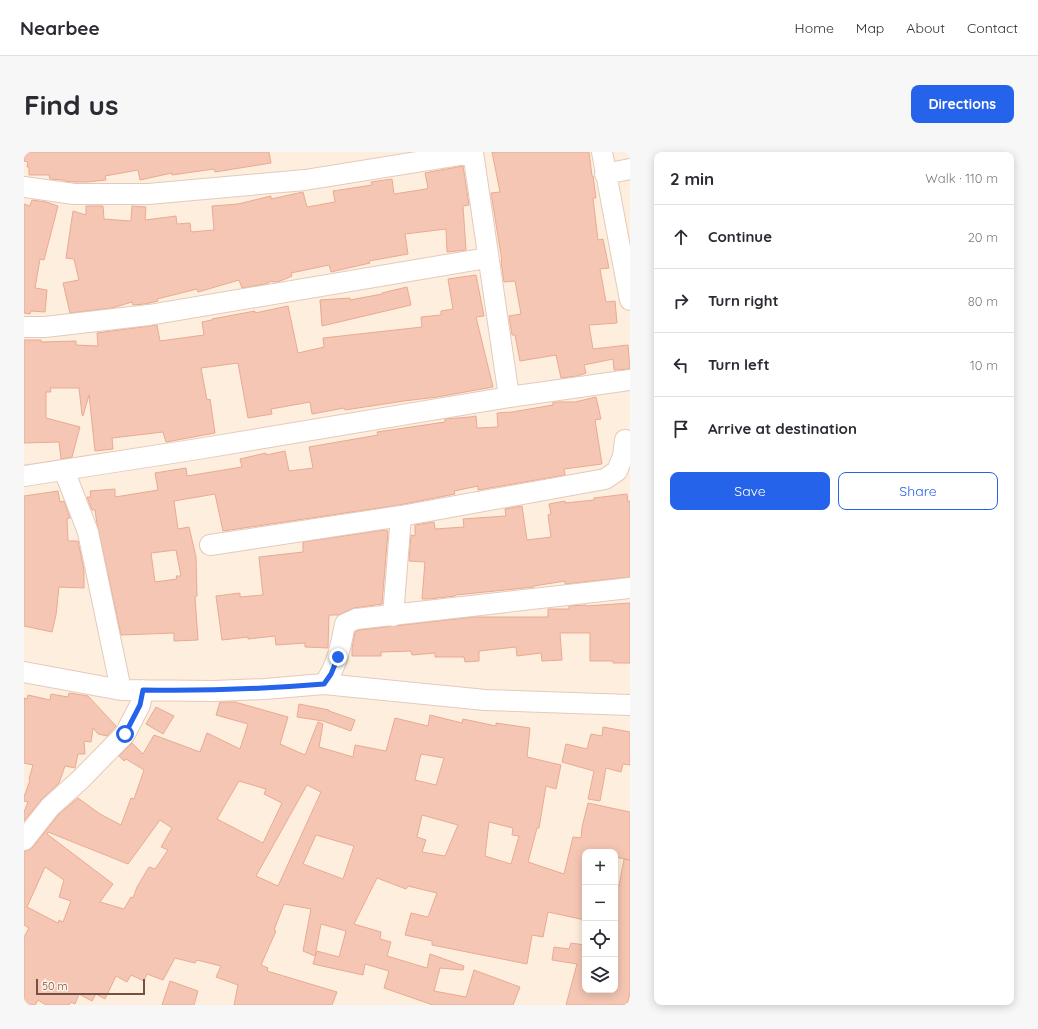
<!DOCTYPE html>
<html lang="en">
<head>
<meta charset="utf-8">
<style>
  :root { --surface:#fff; --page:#f7f7f7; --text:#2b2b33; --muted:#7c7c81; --line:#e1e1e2; --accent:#2563eb }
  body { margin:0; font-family:Quicksand,sans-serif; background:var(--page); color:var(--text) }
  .controls { position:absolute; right:12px; bottom:12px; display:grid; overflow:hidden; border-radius:8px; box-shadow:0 2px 10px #0003 }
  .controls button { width:36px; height:36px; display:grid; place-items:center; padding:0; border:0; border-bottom:1px solid var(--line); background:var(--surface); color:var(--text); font:20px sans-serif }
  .scale { position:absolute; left:12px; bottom:10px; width:109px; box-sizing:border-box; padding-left:4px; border:2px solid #755044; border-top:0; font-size:11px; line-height:14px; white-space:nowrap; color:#755044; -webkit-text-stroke:3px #fff2e5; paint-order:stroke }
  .stop { position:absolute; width:12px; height:12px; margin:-9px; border:3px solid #2563eb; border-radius:50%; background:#fff }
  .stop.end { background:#2563eb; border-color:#fff; box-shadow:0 1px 4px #0008 }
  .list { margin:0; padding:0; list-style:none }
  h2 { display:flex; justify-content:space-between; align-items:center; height:52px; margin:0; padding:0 16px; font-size:17px }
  h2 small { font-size:13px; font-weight:400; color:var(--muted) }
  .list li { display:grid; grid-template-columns:26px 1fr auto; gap:12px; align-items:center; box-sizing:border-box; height:64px; padding:0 16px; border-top:1px solid var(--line) }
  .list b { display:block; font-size:15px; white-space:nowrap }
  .list em { font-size:13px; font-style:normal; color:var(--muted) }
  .actions { display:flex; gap:8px; padding:12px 16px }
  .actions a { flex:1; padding:9px 0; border:1px solid var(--accent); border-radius:8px; text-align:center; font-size:14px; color:var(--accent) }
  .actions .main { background:var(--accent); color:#fff }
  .icon { flex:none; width:22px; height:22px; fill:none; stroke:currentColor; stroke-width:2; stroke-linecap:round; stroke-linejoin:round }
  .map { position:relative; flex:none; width:606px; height:853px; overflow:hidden; border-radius:8px }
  header { display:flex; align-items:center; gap:24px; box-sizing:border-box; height:56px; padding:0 20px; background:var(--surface); border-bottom:1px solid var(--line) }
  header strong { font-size:19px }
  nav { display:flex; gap:22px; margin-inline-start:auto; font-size:14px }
  .intro { display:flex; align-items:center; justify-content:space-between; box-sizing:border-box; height:96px; padding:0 24px }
  h1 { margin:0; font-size:28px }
  .button { padding:10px 18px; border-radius:8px; background:var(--accent); color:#fff; font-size:14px; font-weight:700 }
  main { display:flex; gap:24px; padding:0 24px }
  aside { flex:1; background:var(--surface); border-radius:8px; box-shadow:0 2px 10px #0003 }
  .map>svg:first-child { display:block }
  .building { fill:#f5c6b3; stroke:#e9aa92; fill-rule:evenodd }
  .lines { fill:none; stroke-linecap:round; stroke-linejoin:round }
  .minor-casing { stroke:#e4cabc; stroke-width:22 }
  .minor { stroke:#fff; stroke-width:20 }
  .route { stroke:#2563eb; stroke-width:5 }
</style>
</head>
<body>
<header>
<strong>Nearbee</strong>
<nav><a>Home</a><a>Map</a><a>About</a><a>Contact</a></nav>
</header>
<div class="intro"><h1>Find us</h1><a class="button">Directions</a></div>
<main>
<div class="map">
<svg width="606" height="853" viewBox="0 0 606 853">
  <rect width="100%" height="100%" fill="#feeedd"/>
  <path class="building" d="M 0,0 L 245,0 L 247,11 L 191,20 L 190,17 L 148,23 L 148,21 L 116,28 L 114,18 L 81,24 L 82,28 L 63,30 L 51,30 L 40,29 L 39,28 L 26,27 L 25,23 L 5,23 L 5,15 L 3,15 L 4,10 L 0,9 Z
    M 468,0 L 565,0 L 568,24 L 569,24 L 572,46 L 569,46 L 574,88 L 579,87 L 585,116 L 576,117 L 582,150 L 591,149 L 593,171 L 565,173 L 569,197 L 604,193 L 606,217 L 590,218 L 589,207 L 560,213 L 562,221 L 553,224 L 537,226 L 532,203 L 496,209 L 491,183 L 488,183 L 485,164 L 497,162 L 491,129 L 480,130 L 477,109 L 478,109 L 467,41 L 476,40 Z
    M 439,14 L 445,53 L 439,54 L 442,98 L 423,100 L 422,77 L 381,82 L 384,102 L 345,109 L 346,111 L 307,120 L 305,113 L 267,121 L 268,124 L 254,130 L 249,130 L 248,129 L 241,132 L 218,136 L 215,128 L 174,140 L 173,137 L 133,147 L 134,149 L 121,152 L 109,153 L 108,150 L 88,156 L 46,161 L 39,131 L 55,128 L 50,107 L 42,106 L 49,59 L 62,63 L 62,54 L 79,54 L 80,67 L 107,69 L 108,54 L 122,55 L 121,68 L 152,64 L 153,72 L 166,71 L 167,80 L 190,78 L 188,54 L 214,52 L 247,44 L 247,47 L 279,40 L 283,55 L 311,50 L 309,39 L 348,33 L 347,30 L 368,27 L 370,42 L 402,37 L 404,36 L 401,21 Z
    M 8,48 L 22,50 L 34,54 L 20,108 L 16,107 L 11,136 L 23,138 L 21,160 L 7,159 L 6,162 L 0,161 L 0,52 L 6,54 Z
    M 452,123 L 460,164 L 452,165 L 469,235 L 413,245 L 380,249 L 321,258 L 320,256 L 288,262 L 286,250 L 247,257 L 248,262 L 224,266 L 214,211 L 177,216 L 183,248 L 186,247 L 191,281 L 142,290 L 139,280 L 88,286 L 89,297 L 71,299 L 65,243 L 59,264 L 58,263 L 55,236 L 26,236 L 27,240 L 22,240 L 22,266 L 56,275 L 48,305 L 37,307 L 35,290 L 0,291 L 0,188 L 17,188 L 17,190 L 52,189 L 52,193 L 74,194 L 73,181 L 133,173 L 136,189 L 180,183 L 178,170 L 188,168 L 188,167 L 231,159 L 231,161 L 264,154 L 274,201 L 300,195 L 299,186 L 398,175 L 397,165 L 417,163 L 417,159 L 429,157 L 424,127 Z
    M 383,135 L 387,153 L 298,174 L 296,148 L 326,146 L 326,148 L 358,142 L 358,141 Z
    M 572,245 L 577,267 L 571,268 L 578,312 L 540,317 L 541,323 L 454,338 L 454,334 L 430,339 L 431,342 L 375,353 L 199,379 L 191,342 L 150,349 L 154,377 L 165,375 L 172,405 L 173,444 L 171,445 L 174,488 L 150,489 L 150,481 L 97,483 L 73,372 L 71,358 L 68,358 L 63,345 L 67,345 L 66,339 L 91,337 L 91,345 L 134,338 L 131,321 L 162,316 L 163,324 L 218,315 L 216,307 L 242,301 L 242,303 L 261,299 L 265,319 L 289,316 L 285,295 L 354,283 L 353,280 L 421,270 L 421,267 L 446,265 L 452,264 L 453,276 L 474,275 L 473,261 L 488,260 L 529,253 L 529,250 L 551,250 ZM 152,398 L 157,424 L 152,424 L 153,427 L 131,430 L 127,401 Z
    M 34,339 L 36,350 L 40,349 L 46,366 L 43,367 L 44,389 L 54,389 L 60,418 L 60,436 L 35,435 L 32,463 L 28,480 L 0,474 L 0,344 Z
    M 603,342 L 604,350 L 606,349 L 606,425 L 541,432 L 541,429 L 510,434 L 510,435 L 432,443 L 431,444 L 405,447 L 398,447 L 401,410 L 385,409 L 387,383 L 391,384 L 391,373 L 410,370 L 411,377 L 440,375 L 439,367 L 482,364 L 481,357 L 498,354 L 503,388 L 527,385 L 524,363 L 527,362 L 525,352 L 541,349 L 541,351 L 570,348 L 570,346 Z
    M 360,378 L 364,379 L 358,452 L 330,456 L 314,463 L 305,463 L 304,496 L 281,495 L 281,491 L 252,493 L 251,484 L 224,487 L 224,485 L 198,488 L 192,444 L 216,441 L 216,445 L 239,443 L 235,405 L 279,400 L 279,390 Z
    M 606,451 L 606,511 L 589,511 L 589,509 L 566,509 L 566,481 L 536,481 L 538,508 L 518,509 L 517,501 L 493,504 L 492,495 L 455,499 L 455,509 L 441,510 L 440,505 L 411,505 L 411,501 L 388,503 L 387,499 L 357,500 L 357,504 L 328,504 L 328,496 L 331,480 L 335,478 L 449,465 L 524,465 L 524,457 L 545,457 L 545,454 L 562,453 L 562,454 Z
    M 45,541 L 64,544 L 92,574 L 83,584 L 74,582 L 69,576 L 67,590 L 60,589 L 61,602 L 54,602 L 51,616 L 41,614 L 35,631 L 17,648 L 0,669 L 0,660 L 4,650 L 0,649 L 0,645 L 6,628 L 5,627 L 9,613 L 0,611 L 0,546 L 3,547 L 4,543 L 26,548 L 27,542 L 44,545 Z
    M 196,550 L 211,550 L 264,565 L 256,592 L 281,603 L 294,570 L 299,572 L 295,595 L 329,605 L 331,593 L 362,599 L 371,566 L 404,574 L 406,563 L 438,571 L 439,567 L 472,574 L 472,571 L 506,576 L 503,605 L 537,613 L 532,637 L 522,634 L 515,676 L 513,676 L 504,710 L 540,722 L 549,685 L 557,686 L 558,675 L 564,651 L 606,660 L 606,708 L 591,705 L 591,700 L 561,700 L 561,768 L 524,760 L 519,785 L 508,783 L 503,812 L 408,793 L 408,789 L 381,783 L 387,761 L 404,765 L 413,741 L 384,734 L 382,737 L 353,726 L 330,772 L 357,780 L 356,787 L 367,790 L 363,804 L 403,816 L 406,802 L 440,814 L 439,818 L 416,816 L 410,839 L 442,845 L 450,818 L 496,835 L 489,853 L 409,853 L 360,836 L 365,819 L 341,812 L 339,823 L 289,812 L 293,799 L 315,805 L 322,779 L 297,772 L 291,804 L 279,799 L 287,757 L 260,752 L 250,778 L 252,779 L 237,813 L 244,816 L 243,819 L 313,840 L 308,853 L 210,853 L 214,833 L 192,825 L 197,814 L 173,808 L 171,811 L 151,806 L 139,828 L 123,822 L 120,829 L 107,823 L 103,830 L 92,824 L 81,847 L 72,842 L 68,849 L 55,842 L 51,852 L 47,850 L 45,853 L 22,853 L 14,848 L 11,853 L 0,853 L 0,785 L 5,776 L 0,773 L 0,699 L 5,698 L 9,695 L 34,663 L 54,646 L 76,662 L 97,673 L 107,646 L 110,647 L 120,618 L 102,607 L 100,609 L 95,604 L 108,591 L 119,602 L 130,583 L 176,600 L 183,581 L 216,597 L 224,572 L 192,563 ZM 397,602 L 420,606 L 412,633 L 391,628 ZM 215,629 L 242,637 L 240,642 L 258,651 L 239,691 L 193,667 ZM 283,633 L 297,640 L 254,734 L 232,724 ZM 398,663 L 434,673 L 421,704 L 398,700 L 402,688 L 393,685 ZM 136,668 L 148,676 L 137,695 L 144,698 L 131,717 L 125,715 L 113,735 L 109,746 L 107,745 L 100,757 L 76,750 L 89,732 L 23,682 L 24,680 L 104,712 ZM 465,670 L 489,676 L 488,683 L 495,684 L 487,712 L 461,704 ZM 292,683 L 330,694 L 319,727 L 279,712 ZM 21,715 L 40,728 L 35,745 L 47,749 L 39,770 L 35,768 L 34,771 L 3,755 Z
    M 275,552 L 305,558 L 305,559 L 331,568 L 327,579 L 299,569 L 273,565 Z
    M 132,555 L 150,564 L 139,582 L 122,572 Z
    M 579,575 L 606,580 L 606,613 L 599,612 L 597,620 L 582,616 L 576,649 L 564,647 L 570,619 L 538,610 L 542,592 L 563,597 L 567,582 L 578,584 Z
    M 600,707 L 606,708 L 606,841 L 603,853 L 542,853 L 553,812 L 528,808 L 530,795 L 545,797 L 547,791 L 561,793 L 561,838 L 591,838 L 591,733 L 595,734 Z
    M 146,829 L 174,839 L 170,853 L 138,853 Z"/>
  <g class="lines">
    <defs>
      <path id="minor" d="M 449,0 L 485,245
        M 578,0 L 606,148
        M 581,22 L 606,17
        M 0,35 L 50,42 L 124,42 L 281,28 L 449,1
        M 0,175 L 21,175 L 125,163 L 463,106
        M 40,318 L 64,380 L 97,538
        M 0,324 L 174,297 L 485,245 L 606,228
        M 186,393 L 377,364 L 581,327 L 593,319 L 599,304 L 601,288
        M 369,464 L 377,364
        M 0,520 L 97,538 L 190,539 L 241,537 L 300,532 L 461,548 L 606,553
        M 300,532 C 313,515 317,493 321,472 L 332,467 L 606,436
        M 0,688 L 26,655 L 56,628 L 101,582 L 116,553 L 119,538"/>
    </defs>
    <use href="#minor" class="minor-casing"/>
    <use href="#minor" class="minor"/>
  </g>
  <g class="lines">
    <path class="route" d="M 101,582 L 116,553 L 119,538 C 180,539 239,537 300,532 L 307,522 L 314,505"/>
  </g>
</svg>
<div class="controls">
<button>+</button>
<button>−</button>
<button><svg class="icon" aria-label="locate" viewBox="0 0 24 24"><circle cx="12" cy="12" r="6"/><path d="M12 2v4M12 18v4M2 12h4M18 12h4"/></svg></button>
<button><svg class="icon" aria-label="layers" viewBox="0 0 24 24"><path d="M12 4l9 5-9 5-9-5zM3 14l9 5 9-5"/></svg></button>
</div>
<div class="scale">50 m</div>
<div class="stop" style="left:101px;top:582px"></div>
<div class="stop end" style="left:314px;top:505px"></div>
</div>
<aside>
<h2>2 min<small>Walk · 110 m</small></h2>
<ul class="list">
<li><svg class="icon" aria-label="ahead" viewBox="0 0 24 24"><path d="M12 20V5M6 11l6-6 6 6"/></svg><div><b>Continue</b></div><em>20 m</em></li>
<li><svg class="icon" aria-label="right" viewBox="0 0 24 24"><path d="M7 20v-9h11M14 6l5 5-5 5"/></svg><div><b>Turn right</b></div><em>80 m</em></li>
<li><svg class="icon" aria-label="left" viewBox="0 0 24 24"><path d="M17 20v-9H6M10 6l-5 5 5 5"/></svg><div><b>Turn left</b></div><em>10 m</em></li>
<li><svg class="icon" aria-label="arrive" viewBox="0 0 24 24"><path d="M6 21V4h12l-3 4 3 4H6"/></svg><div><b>Arrive at destination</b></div></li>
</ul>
<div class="actions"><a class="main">Save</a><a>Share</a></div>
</aside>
</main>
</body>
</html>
